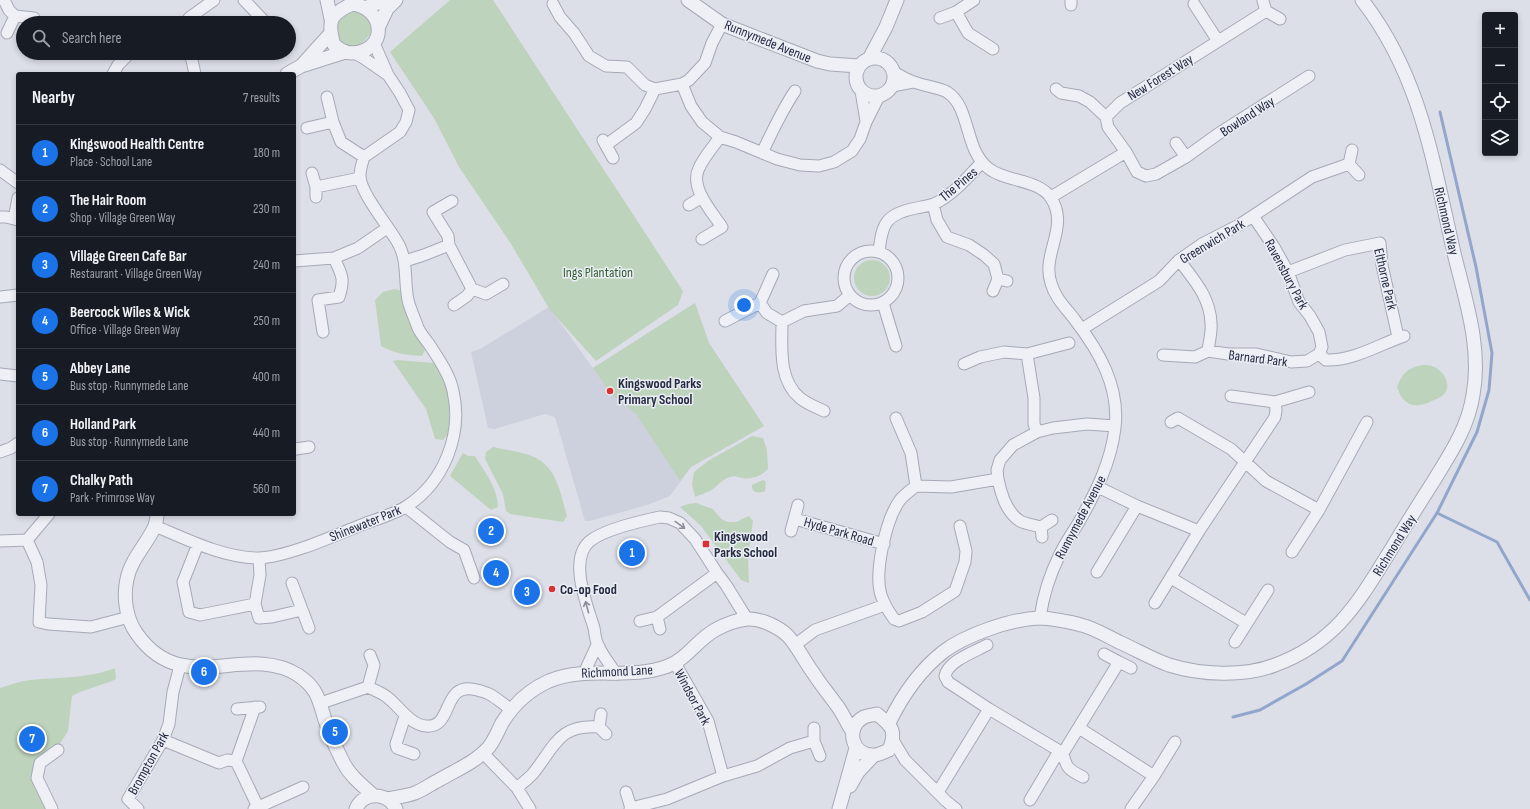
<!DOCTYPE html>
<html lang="en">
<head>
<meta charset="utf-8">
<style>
  :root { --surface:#171b24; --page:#242831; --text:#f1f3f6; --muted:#9ea1a6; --line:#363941; --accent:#1a73e8 }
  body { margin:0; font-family:"Sofia Sans Condensed",sans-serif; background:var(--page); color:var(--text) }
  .controls { position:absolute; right:12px; top:12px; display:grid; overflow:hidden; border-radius:4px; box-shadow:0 2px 6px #0003 }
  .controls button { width:36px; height:36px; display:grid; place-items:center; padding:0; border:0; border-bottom:1px solid var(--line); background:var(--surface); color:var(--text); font:20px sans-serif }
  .you { position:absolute; left:744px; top:305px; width:14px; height:14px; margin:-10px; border:3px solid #fff; border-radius:50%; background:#1a73e8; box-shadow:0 0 0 6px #1a73e833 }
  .badge { display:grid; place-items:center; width:26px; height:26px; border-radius:50%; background:var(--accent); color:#fff; font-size:13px; font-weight:700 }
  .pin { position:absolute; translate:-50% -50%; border:2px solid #fff; box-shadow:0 1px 4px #0006 }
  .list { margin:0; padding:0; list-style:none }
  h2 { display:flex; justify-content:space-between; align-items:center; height:52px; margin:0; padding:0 16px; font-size:17px }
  h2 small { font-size:13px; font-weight:400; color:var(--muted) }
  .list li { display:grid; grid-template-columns:26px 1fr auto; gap:12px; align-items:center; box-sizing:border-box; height:56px; padding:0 16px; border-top:1px solid var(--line) }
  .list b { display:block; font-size:15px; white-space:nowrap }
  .list p { margin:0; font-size:13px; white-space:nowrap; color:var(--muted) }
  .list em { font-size:13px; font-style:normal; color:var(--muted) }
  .icon { flex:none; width:22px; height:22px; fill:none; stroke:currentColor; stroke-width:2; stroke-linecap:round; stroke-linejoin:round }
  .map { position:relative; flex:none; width:1530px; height:809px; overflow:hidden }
  .search { position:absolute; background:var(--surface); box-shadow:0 2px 6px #0003; left:16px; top:16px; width:280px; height:44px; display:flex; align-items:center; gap:10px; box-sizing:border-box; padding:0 14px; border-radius:22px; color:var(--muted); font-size:15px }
  .panel { position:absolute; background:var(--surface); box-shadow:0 2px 6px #0003; left:16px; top:72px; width:280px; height:444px; border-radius:4px }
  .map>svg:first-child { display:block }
  .built { fill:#cdd1dd }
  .green { fill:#bed3bc }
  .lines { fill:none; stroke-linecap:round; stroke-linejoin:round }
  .stream { stroke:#92a6cc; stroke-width:3 }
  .minor-casing { stroke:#a5a9b6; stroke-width:13 }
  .tertiary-casing { stroke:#a5a9b6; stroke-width:15 }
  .minor { stroke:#eff0f6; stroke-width:11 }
  .tertiary { stroke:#eff0f6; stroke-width:13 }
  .oneway { stroke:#8a8d9b }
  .poi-dot { fill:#dc3133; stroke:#ebeef5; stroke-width:1.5 }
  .labels { text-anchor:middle; stroke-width:3; stroke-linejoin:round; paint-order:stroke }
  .street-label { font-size:14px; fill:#242a40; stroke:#ebeef5 }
  .park-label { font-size:14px; fill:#325d30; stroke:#ebeef5 }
  .poi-label { font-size:14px; font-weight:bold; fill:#242a40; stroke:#ebeef5; text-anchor:start }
</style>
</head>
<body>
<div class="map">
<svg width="1530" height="809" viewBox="0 0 1530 809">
  <rect width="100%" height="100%" fill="#dcdfe8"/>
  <path class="built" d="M 695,303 L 709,343 L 764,426 L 691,467 L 670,496 L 647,505 L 590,521 L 585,521 L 555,417 L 545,414 L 495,429 L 488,428 L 471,352 L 480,349 L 549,307 L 593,368 Z"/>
  <path class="green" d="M 450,0 L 493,0 L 683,291 L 678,305 L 596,361 L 550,310 L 511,244 L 459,167 L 434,118 L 390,52 Z
    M 358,10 C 361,13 365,15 368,18 C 383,34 348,61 338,36 C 336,31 335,27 337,21 C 340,14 350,11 358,10 Z
    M854 278a18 18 0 1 1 36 0a18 18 0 1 1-36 0Z
    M 395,289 L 403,291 C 406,318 411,327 425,350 L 422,356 C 407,355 395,354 381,346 L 375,300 L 383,292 Z
    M 695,303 L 709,343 L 764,426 L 691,467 L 680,481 L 636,414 L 611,394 L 593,368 Z
    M 397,360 L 434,363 L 439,367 L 449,394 L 449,433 L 443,440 L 435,439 L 426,409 L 393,361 Z
    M 1423,365 C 1426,365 1429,365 1432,366 C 1442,369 1452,383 1445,393 C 1442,397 1436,399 1432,401 C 1414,410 1403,405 1397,387 C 1403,372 1408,368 1423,365 Z
    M 752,436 L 763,438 L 767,450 L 768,469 C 761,476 752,480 742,478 C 738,477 736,475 730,477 C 722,479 717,487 710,491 C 705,493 700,495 695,497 L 692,484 L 694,472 L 708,461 Z
    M 493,447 C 505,450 518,451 529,455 C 557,464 560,492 567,516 L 563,522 L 510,514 L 506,511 L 503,494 L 485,459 L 486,452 Z
    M 463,453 L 468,456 L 475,456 C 484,471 498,488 498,507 L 491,510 L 450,476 Z
    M 763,480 L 766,482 L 765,491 C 759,494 751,493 752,485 Z
    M 696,503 L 713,509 L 721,519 L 728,522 L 736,522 L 749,516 L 753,521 L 748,557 L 749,583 L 741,580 L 701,526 L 680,507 L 688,504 Z
    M 115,668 L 116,679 C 102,686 86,688 72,696 L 68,731 L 58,747 L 39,762 L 49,809 L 0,809 L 0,688 C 10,685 20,681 30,680 C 58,677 88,679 115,668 Z"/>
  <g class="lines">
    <path class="stream" d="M 1437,513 L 1497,542 L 1530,600
      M 1233,717 L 1260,710 L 1306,684 L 1342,661 L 1437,513 L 1477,432 L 1489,390 L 1492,353 L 1476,267 L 1440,112"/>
    <defs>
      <path id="minor" d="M 4,0 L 9,10 L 15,16 L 7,33
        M 244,0 L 266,23
        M 1263,1 L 1266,11 L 1280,19
        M 553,4 L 560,17 L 574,33 L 589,56 L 606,66 L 627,67 L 645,85 L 655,89 L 682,84 L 691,106 L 702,122 L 720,137 L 736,142 L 777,159 L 800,165 L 819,166 L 834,162 L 852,151 L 860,139 L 866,122 L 879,96
        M 1194,4 L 1218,41
        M 1071,5 L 1071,0
        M 956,12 L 974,0
        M 15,16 L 34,18
        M 940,18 L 956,12 L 968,33 L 993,49
        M 186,23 L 189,18 L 214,0
        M 189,53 L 192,60 L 195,74
        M 354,53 L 362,57 L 388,75
        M 893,72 C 900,75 907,80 914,82 C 924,86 938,87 947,92 C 971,107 964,149 988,168 C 1005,182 1039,179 1051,198 C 1070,227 1041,254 1051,283 C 1055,298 1066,308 1075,320 C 1099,351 1120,387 1115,428 C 1111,462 1096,492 1079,522 C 1073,532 1065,543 1060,554 C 1050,574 1043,596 1040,618
        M 113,74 L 118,65 L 130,53
        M 682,84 L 689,80 L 705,63 L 712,43 L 722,24
        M 892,86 L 913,82
        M 1056,89 L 1061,93 L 1079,96 L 1090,102 L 1106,117 L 1108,127 L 1126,152 L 1137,172 L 1146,176 L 1156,174 L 1186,157 L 1218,134 L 1309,76
        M 861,91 L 866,121
        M 1106,117 L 1120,103 L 1266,11
        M 333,122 L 341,142 L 364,157 L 400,132 L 406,122 L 409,110 L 400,93 L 388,75 L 374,43
        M 307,128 L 333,122 L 327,97
        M 603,140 L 613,158
        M 1176,143 L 1186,157
        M 606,145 L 636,123 L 645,109 L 655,89
        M 762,153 C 772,132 782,110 795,91
        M 1349,164 L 1359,175
        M 1349,164 L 1352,150
        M 0,170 L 18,183
        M 312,173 L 316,187 L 316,197
        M 316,187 L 360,178
        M 1051,197 L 1126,152
        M 933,204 L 937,220 L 947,237 L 969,245 L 984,255 L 994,264 L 998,279
        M 689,205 L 702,197
        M 0,217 L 6,217 L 18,220
        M 14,219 L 18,198
        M 702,239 L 722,227 C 712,212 689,187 699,168 C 704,157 713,147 720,137
        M 449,245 L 472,289
        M844 278a27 27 0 1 1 54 0a27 27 0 1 1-54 0Z
        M 879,252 C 882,223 886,214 916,208 C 921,207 928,206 934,204 C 953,195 968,177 982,162
        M 1179,260 C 1194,280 1210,297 1211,323 C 1212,332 1209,342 1208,351
        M 294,261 L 334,258 L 358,248 L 387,228
        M 405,261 L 424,255 L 449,245 L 448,236 L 433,212 L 452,201
        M 1288,272 L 1345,250 L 1380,243 L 1382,265 L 1398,337
        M 993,291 L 998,279 L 1007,281
        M 0,297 L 18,295
        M 760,303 L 767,313 L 782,322 C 782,347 778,380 800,398 C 807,404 816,407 824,411
        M 883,303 L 896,346
        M 454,305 L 467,296 L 472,289 L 486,294 L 503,284
        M 725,321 L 760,303 L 773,274
        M 782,322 L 804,311 L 837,306 L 850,295
        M 1082,329 L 1159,281 L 1179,260 L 1202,244 L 1239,225 L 1312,177 L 1349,164
        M 323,332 L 318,300 L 339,297 C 345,279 342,275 334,258
        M 1027,354 L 1034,398 L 1034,424 L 1037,432
        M 1319,354 L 1326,360 C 1353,361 1378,345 1404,336
        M 1163,355 L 1195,357 L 1208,351 L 1228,354 L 1256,354 L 1291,362 L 1307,361 L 1319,354 L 1322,347 L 1319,332 L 1310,316 L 1299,302 L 1288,272 L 1274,247 L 1253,216
        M 964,364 L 980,357 L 1004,352 L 1027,354 L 1069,343
        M 0,374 L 18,376
        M 1275,402 L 1309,392
        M 896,418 L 911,453 L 916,486
        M 1171,422 L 1178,418 L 1231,449 L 1266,481 L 1319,510
        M 294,448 L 296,449 L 309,447
        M 0,452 L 11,448 L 18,443
        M 998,479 C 1001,494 1006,512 1020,521 C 1025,524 1035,525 1041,527
        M 1098,487 L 1137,506 L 1199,531 L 1275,417 L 1276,410 L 1275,402 L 1231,396
        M 406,507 L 450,542 L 464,550 L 474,578
        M 49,514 L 27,540 L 37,562 L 41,585 L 39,622 L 48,624 L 91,627 L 129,617
        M 795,519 L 884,544
        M 155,526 C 186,539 224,558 258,558 C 287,557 334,536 361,525 C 374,520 395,514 407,506 C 444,482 463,434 453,391 C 450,375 438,358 429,344 C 425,339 421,334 418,328 C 415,319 410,309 408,300 C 404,281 408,263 399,245 C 391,229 360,193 360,176 C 360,170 362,163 364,157
        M 960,526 L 966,551 L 965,562 L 955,591 L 922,612 L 899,621 L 894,619 C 889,612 884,604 881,595 C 874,572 886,519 900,500 C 904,495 911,490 916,486 L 951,487 L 998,479 L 997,470 L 1000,460 L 1013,445 L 1037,432 L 1053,428 L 1087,424 L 1115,426
        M 791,531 L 798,505
        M 1042,537 L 1041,527 L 1052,520
        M 0,541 L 27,540
        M 198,544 L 183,582 L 189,612 L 200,615 L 255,604 L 259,618 L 272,617 L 302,610
        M 1292,552 L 1319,510 L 1367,422
        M 1097,572 L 1137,506
        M 1171,578 L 1246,623
        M 292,583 L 309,628
        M 1155,603 L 1199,531
        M 255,604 L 260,575 L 259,558
        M 657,617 L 660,629
        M 640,621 L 657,617 L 717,573
        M 1235,642 L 1268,590
        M 795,645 L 815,630 L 885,605
        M 987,645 C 974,652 948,661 945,676 L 948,682 L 989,709
        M 1119,662 L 1131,668
        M 675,663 L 708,721 L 723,776
        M 584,673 L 597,645
        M 616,674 C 610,664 602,655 598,645 C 595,640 595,633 594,628 C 587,605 568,559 590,541 C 605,529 641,521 660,517 L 669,518 L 680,523 L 695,539 L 717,573 L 726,585 L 747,619
        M 368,687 L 374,665 L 370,655
        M 321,703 L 368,687 C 374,690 382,693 387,697 C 398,705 410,725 426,726 C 454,729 441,680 477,690 C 481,691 485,692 489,694 C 497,698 504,705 512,710
        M 255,707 L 236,761 L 258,807
        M 237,709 L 260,707
        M 601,714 L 599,727 L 606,734
        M 405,716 L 396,744 L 397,748 L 414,754
        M 814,728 L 814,741 L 820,756
        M 1079,728 L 1154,776 L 1131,809
        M 163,740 L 219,763 L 227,760 L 236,761
        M 893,740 L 905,760 L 946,801 L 956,809
        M 483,753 L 517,788 L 530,809
        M 1063,753 C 1066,768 1069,770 1083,777
        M 1154,776 L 1175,742
        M 517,788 C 522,783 530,778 535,771 C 555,745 560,724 599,727
        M 626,792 L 631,808 L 630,809
        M 938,792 L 989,709 L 1063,753 L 1119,662 L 1104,654
        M 1030,800 L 1059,751
        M 631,808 L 667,799 L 723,776 L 757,766 L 790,748 L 814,741
        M 52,809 L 37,778 L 40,763 L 58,750
        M 138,809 L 128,799 L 163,740 L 169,724 L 173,692 L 180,666
        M 254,809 L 303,787"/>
      <path id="tertiary" d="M 327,0 L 331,19
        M 688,0 L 722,24 L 750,35 L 817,61 L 830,64 L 859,66
        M 352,4 C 382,7 389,45 359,52 C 354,53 349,54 344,51 C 340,50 337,47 334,45 C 327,21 330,14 352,4 Z
        M 365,8 L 385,0
        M 378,28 L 387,9 L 396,0
        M856 77a19 19 0 1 1 38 0a19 19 0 1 1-38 0Z
        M 869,59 L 886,27 L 897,0
        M 302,65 L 330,34
        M 287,74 L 301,66 L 345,52
        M 157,514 C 157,518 156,522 155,526 C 147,544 131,559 127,579 C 123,597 126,619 137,634 C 183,699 245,642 298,675 C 319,689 319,702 326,723 C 330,736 337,750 343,762 C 350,776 362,785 373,795
        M 877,714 C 892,726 897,731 889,750 C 884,752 879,755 874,755 C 851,756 845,727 864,717 C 868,715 873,715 877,714 Z
        M 889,723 C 902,696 919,671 943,652 C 965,635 1011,619 1039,618 C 1049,618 1071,622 1081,625 C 1094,628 1107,636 1119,642 C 1135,649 1152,659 1169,665 C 1201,675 1244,677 1275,665 C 1337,642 1359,601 1392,548 C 1405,526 1419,504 1433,482 C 1450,454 1468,428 1473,395 C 1482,347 1465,299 1454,253 C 1433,162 1421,76 1362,0
        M 850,786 L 858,772 L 874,755
        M 388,799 C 397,797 407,796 415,793 C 423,790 431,784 439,780 C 456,770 476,762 489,747 C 495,739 498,731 502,723 C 513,705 529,690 549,681 C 587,665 629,681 668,666 C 687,659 697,640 715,630 C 724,625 737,620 747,619 C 760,618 779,627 788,636 C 798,647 805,662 814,674 C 820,684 828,693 835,703 C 842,711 846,722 852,731
        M 356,809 C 363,791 388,792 396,809
        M 839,809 L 856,748"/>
    </defs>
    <use href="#minor" class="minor-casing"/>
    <use href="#tertiary" class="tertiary-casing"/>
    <use href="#minor" class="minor"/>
    <use href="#tertiary" class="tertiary"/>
  </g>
  <defs><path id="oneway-shaft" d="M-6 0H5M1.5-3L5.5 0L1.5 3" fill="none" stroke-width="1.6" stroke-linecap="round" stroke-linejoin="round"/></defs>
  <g class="oneway">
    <use href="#oneway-shaft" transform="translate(680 525) rotate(36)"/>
    <use href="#oneway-shaft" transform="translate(587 607) rotate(-105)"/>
  </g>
  <g class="poi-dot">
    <circle cx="610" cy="391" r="4"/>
    <rect x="702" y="540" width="8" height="8" rx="2"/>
    <circle cx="552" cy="589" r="4"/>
  </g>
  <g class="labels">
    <g class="street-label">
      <text transform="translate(768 41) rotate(22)" y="5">Runnymede Avenue</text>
      <text transform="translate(1160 77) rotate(-32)" y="5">New Forest Way</text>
      <text transform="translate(1247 116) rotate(-33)" y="5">Bowland Way</text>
      <text transform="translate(958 184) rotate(-40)" y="5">The Pines</text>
      <text transform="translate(1447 221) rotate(77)" y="5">Richmond Way</text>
      <text transform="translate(1212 241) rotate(-31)" y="5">Greenwich Park</text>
      <text transform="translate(1287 274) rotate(62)" y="5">Ravensbury Park</text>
      <text transform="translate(1386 279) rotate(77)" y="5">Elthorne Park</text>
      <text transform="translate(1258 358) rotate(7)" y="5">Barnard Park</text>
      <text transform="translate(1080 517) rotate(-62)" y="5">Runnymede Avenue</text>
      <text transform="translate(365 523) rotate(-22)" y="5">Shinewater Park</text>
      <text transform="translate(839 531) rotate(16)" y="5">Hyde Park Road</text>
      <text transform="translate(1394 545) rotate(-58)" y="5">Richmond Way</text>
      <text transform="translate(617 671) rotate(-3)" y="5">Richmond Lane</text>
      <text transform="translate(693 697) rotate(62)" y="5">Windsor Park</text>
      <text transform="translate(148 763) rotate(-61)" y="5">Brompton Park</text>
    </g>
    <g class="park-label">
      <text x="598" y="277">Ings Plantation</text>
    </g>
    <g class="poi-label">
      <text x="618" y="388">Kingswood Parks<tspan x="618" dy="16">Primary School</tspan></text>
      <text x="714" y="541">Kingswood<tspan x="714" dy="16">Parks School</tspan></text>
      <text x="560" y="594">Co-op Food</text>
    </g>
  </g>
</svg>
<div class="controls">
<button>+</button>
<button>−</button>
<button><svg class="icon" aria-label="locate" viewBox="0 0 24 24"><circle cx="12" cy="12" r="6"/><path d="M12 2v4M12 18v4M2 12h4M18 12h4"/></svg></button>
<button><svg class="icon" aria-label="layers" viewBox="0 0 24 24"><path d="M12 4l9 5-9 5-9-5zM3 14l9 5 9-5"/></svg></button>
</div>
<div class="you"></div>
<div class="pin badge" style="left:632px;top:553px">1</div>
<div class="pin badge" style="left:491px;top:531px">2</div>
<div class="pin badge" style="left:527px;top:592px">3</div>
<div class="pin badge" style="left:496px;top:573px">4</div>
<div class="pin badge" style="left:335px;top:732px">5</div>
<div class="pin badge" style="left:204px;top:672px">6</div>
<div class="pin badge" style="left:32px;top:739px">7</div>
<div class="search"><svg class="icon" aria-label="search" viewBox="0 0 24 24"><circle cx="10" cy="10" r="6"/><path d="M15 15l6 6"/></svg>Search here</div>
<section class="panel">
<h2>Nearby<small>7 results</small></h2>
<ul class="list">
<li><span class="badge">1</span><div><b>Kingswood Health Centre</b><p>Place · School Lane</p></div><em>180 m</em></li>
<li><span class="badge">2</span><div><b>The Hair Room</b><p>Shop · Village Green Way</p></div><em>230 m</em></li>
<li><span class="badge">3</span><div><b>Village Green Cafe Bar</b><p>Restaurant · Village Green Way</p></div><em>240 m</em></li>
<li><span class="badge">4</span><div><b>Beercock Wiles &amp; Wick</b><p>Office · Village Green Way</p></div><em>250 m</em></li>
<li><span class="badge">5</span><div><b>Abbey Lane</b><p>Bus stop · Runnymede Lane</p></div><em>400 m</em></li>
<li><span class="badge">6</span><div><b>Holland Park</b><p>Bus stop · Runnymede Lane</p></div><em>440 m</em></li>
<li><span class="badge">7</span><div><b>Chalky Path</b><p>Park · Primrose Way</p></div><em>560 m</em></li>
</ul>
</section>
</div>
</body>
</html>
